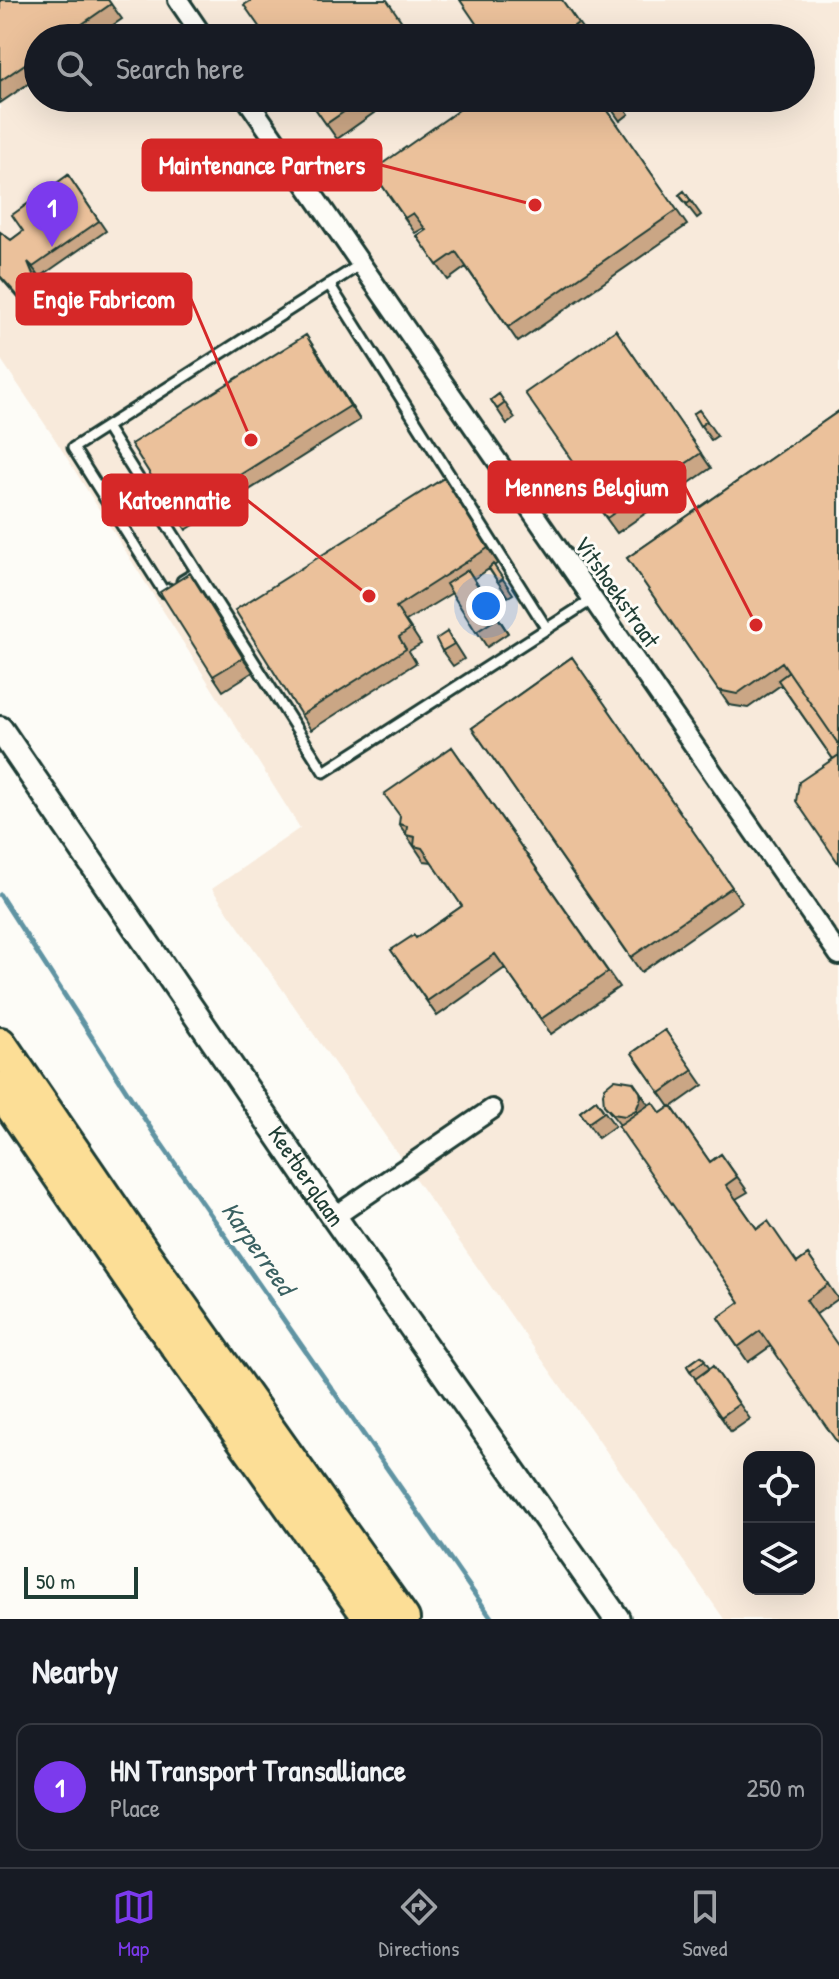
<!DOCTYPE html>
<html lang="en">
<head>
<meta charset="utf-8">
<style>
  :root { --surface:#171b24; --page:#242831; --text:#f1f3f6; --muted:#9ea1a6; --line:#363941; --accent:#7c3aed }
  body { margin:0; font-family:"Patrick Hand",sans-serif; background:var(--page); color:var(--text) }
  .controls { position:absolute; right:24px; bottom:24px; display:grid; overflow:hidden; border-radius:16px; box-shadow:0 8px 32px #0002 }
  .controls button { width:72px; height:72px; display:grid; place-items:center; padding:0; border:0; border-bottom:2px solid var(--line); background:var(--surface); color:var(--text); font:40px sans-serif }
  .scale { position:absolute; left:24px; bottom:20px; width:114px; box-sizing:border-box; padding-left:8px; border:4px solid #1f3d34; border-top:0; font-size:22px; line-height:28px; white-space:nowrap; color:#1f3d34; -webkit-text-stroke:6px #fdfcf7; paint-order:stroke }
  .you { position:absolute; left:486px; top:606px; width:28px; height:28px; margin:-20px; border:6px solid #fff; border-radius:50%; background:#1a73e8; box-shadow:0 0 0 12px #1a73e833 }
  .badge { display:grid; place-items:center; width:52px; height:52px; border-radius:50%; background:var(--accent); color:#fff; font-size:26px; font-weight:700 }
  .pin { position:absolute; translate:-50% -66px; filter:drop-shadow(0 2px 4px #0008) }
  .pin::after { content:''; position:absolute; top:42px; width:28px; height:24px; background:inherit; clip-path:polygon(0 0,100% 0,50% 100%) }
  .list { margin:0; padding:0; list-style:none }
  h2 { display:flex; justify-content:space-between; align-items:center; height:104px; margin:0; padding:0 32px; font-size:34px }
  h2 small { font-size:26px; font-weight:400; color:var(--muted) }
  .list li { display:grid; grid-template-columns:52px 1fr auto; gap:24px; align-items:center; box-sizing:border-box; height:128px; margin:0 16px 16px; padding:0 16px; border:2px solid var(--line); border-radius:16px }
  .list b { display:block; font-size:30px; white-space:nowrap }
  .list p { margin:0; font-size:26px; white-space:nowrap; color:var(--muted) }
  .list em { font-size:26px; font-style:normal; color:var(--muted) }
  .icon { flex:none; width:44px; height:44px; fill:none; stroke:currentColor; stroke-width:2; stroke-linecap:round; stroke-linejoin:round }
  .map { position:relative; flex:none; width:839px; height:1619px; overflow:hidden }
  .search { position:absolute; background:var(--surface); box-shadow:0 8px 32px #0002; left:24px; right:24px; top:24px; height:88px; display:flex; align-items:center; gap:20px; box-sizing:border-box; padding:0 28px; border-radius:44px; color:var(--muted); font-size:30px }
  .sheet { height:248px; background:var(--surface) }
  nav { display:flex; justify-content:space-around; align-items:center; box-sizing:border-box; height:112px; border-top:2px solid var(--line); background:var(--surface); font-size:22px; color:var(--muted) }
  nav a { display:grid; justify-items:center; gap:4px }
  nav .on { color:var(--accent) }
  .map>svg:first-child { display:block }
  .built { fill:#f8eadb; fill-rule:evenodd }
  .lines { fill:none; stroke-linecap:round; stroke-linejoin:round }
  .stream { stroke:#6094a3; stroke-width:5 }
  .service-casing { stroke:#1f3d34; stroke-width:15 }
  .minor-casing { stroke:#1f3d34; stroke-width:24 }
  .secondary-casing { stroke:#1f3d34; stroke-width:30 }
  .motorway-casing { stroke:#1f3d34; stroke-width:38 }
  .service { stroke:#fdfcf7; stroke-width:9 }
  .minor { stroke:#fdfcf7; stroke-width:18 }
  .secondary { stroke:#fdfcf7; stroke-width:24 }
  .motorway { stroke:#fcde96; stroke-width:32 }
  .wall { fill:#caa685; stroke:#1f3d34; stroke-width:2 }
  .shaded-wall { fill:#a4876c; stroke:#1f3d34; stroke-width:2 }
  .building { fill:#ebc19b; stroke:#1f3d34; stroke-width:2 }
  .labels { text-anchor:middle; stroke-width:6; stroke-linejoin:round; paint-order:stroke }
  .street-label { font-size:24px; fill:#1f3d34; stroke:#fdfcf7 }
  .water-label { font-size:26px; font-style:italic; fill:#3a6162; stroke:#fdfcf7 }
  .leader { fill:none; stroke:#d62828; stroke-width:3 }
  .callout-dot { fill:#d62828; stroke:#fdfcf7; stroke-width:3 }
  .callout { fill:#d62828; stroke:#d62828; stroke-width:3 }
  .callout-label { font-size:26px; text-anchor:middle; font-weight:bold; fill:#fff }
</style>
</head>
<body>
<div class="map">
<svg width="839" height="1619" viewBox="0 0 839 1619">
  <rect width="100%" height="100%" fill="#fdfcf7"/>
  <filter id="ink" filterUnits="userSpaceOnUse"><feTurbulence type="fractalNoise" baseFrequency=".0125" numOctaves="2"/><feDisplacementMap in="SourceGraphic" scale="16" xChannelSelector="R" yChannelSelector="G"/><feConvolveMatrix kernelMatrix="1 2 1 2 8 2 1 2 1" color-interpolation-filters="sRGB"/></filter>
  <g filter="url(#ink)">
    <path class="built" d="M 0,0 L 839,0 L 839,1619 L 724,1619 L 212,889 L 300,828 L 53,436 L 0,358 ZM 38,38 L 801,38 L 801,98 L 38,98 ZM 749,1457 L 809,1457 L 809,1589 L 749,1589 Z"/>
    <g class="lines">
      <path class="stream" d="M 0,895 L 153,1132 L 492,1619"/>
      <defs>
        <path id="service" d="M 329,284 L 547,629
          M 106,427 L 197,572 L 182,581
          M 197,572 L 324,772 L 593,599
          M 169,589 L 164,592 L 73,448 L 361,264"/>
        <path id="minor" d="M 178,0 L 204,38
          M 246,98 L 839,955
          M 334,1217 L 492,1109"/>
        <g id="secondary">
          <path id="s1" d="M 0,729 L 334,1217 L 617,1619"/>
        </g>
        <path id="motorway" d="M 0,1044 L 143,1253 L 403,1619
          M 0,1089 L 153,1312 L 371,1619"/>
      </defs>
      <use href="#service" class="service-casing"/>
      <use href="#minor" class="minor-casing"/>
      <use href="#secondary" class="secondary-casing"/>
      <use href="#motorway" class="motorway-casing"/>
      <use href="#service" class="service"/>
      <use href="#minor" class="minor"/>
      <use href="#secondary" class="secondary"/>
      <use href="#motorway" class="motorway"/>
    </g>
    <path class="wall" d="M 0,0 L 108,0 L 122,19 L 94,38 L 38,38 L 38,77 L 0,103 Z
      M 562,0 L 589,38 L 486,38 Z
      M 308,98 L 395,98 L 337,139 Z
      M 599,98 L 687,225 L 518,342 L 466,267 L 448,280 L 417,236 L 426,230 L 424,228 L 415,233 L 372,171 Z
      M 604,98 L 618,99 L 629,114 L 620,121 Z
      M 68,175 L 106,231 L 40,277 L 36,272 L 46,299 L 45,306 L 39,311 L 25,306 L 0,277 L 0,232 L 11,240 L 23,231 Z
      M 684,191 L 701,215 L 697,218 L 679,195 Z
      M 616,330 L 711,468 L 617,533 L 577,478 L 582,475 Z
      M 316,350 L 360,420 L 186,530 L 176,515 Z
      M 499,394 L 515,418 L 507,424 L 491,400 Z
      M 699,410 L 717,436 L 711,440 L 693,414 Z
      M 839,411 L 833,759 L 781,685 L 748,708 L 729,705 L 627,558 Z
      M 454,493 L 498,563 L 494,566 L 513,594 L 508,597 L 489,569 L 474,579 L 508,633 L 487,647 L 452,593 L 406,621 L 421,644 L 409,651 L 416,663 L 311,730 L 301,715 Z
      M 200,588 L 253,672 L 223,691 L 213,676 Z
      M 447,632 L 464,659 L 453,666 L 442,651 Z
      M 572,657 L 742,902 L 641,972 L 472,728 Z
      M 452,747 L 619,987 L 551,1034 L 505,968 L 437,1016 L 391,950 L 416,938 L 462,906 L 432,862 L 424,861 L 399,824 Z
      M 665,1030 L 703,1085 L 672,1107 L 710,1162 L 721,1154 L 748,1192 L 736,1199 L 757,1229 L 797,1263 L 808,1255 L 838,1299 L 748,1362 L 718,1318 L 740,1302 L 620,1125 L 604,1105 L 633,1082 L 649,1105 L 661,1113 L 670,1107 L 632,1053 Z
      M 596,1100 L 615,1126 L 598,1138 L 580,1112 Z
      M 701,1356 L 710,1369 L 713,1366 L 750,1419 L 731,1432 L 687,1366 Z"/>
    <path class="shaded-wall" d="M 28,262 L 36,272 L 46,299 L 45,306 L 38,296 Z
      M 306,335 L 316,350 L 360,420 L 350,406 Z
      M 444,478 L 454,493 L 498,563 L 488,548 Z
      M 468,570 L 478,585 L 508,633 L 498,618 Z
      M 190,573 L 200,588 L 253,672 L 243,658 Z
      M 640,1092 L 650,1107 L 646,1124 L 636,1110 Z"/>
    <path class="building" d="M 0,0 L 108,0 L 111,4 L 62,38 L 38,38 L 38,55 L 0,81 Z
      M 252,0 L 387,0 L 413,38 L 267,38 L 244,5 Z
      M 460,0 L 562,0 L 578,23 L 558,38 L 486,38 Z
      M 308,98 L 364,98 L 326,124 Z
      M 476,98 L 599,98 L 677,210 L 508,327 L 456,252 L 437,265 L 417,236 L 426,230 L 413,213 L 405,218 L 372,171 Z
      M 604,98 L 617,98 L 618,99 L 609,106 Z
      M 68,175 L 99,221 L 33,267 L 28,262 L 39,289 L 38,296 L 32,301 L 18,296 L 0,276 L 0,232 L 11,240 L 23,231 L 12,215 Z
      M 684,191 L 691,201 L 687,204 L 679,195 Z
      M 616,330 L 701,453 L 607,518 L 577,478 L 582,475 L 525,393 Z
      M 306,335 L 350,406 L 176,515 L 131,444 Z
      M 499,394 L 505,403 L 497,409 L 491,400 Z
      M 699,410 L 707,421 L 700,426 L 693,414 Z
      M 839,411 L 839,745 L 782,662 L 737,694 L 718,690 L 627,558 Z
      M 444,478 L 488,548 L 396,607 L 410,629 L 399,637 L 406,649 L 301,715 L 235,610 Z
      M 493,564 L 503,579 L 498,582 L 489,568 Z
      M 468,570 L 498,618 L 476,632 L 446,584 Z
      M 190,573 L 243,658 L 213,676 L 160,592 Z
      M 447,632 L 454,644 L 442,651 L 436,639 Z
      M 572,657 L 732,887 L 631,957 L 472,728 Z
      M 789,672 L 839,745 L 839,755 L 833,759 L 778,680 Z
      M 452,747 L 608,972 L 541,1019 L 495,954 L 427,1001 L 391,950 L 414,935 L 416,938 L 462,906 L 422,848 L 414,846 L 415,837 L 406,835 L 407,826 L 399,824 L 400,816 L 384,794 Z
      M 839,755 L 839,864 L 796,801 L 799,782 Z
      M 665,1030 L 693,1070 L 660,1093 L 632,1053 Z
      M 615,1079 L 633,1082 L 640,1092 L 641,1098 L 636,1110 L 625,1116 L 613,1114 L 604,1105 L 603,1093 L 605,1087 Z
      M 596,1100 L 604,1112 L 588,1123 L 580,1112 Z
      M 653,1102 L 661,1113 L 671,1106 L 710,1162 L 721,1154 L 737,1177 L 726,1185 L 757,1229 L 768,1221 L 797,1263 L 808,1255 L 828,1284 L 806,1300 L 839,1347 L 839,1445 L 760,1331 L 738,1347 L 718,1318 L 740,1302 L 618,1126 Z
      M 701,1356 L 705,1360 L 690,1371 L 687,1366 Z
      M 713,1366 L 739,1404 L 721,1417 L 695,1379 Z"/>
  </g>
  <g class="labels">
    <g class="street-label">
      <text transform="translate(617 592) rotate(55)" y="8">Vitshoekstraat</text>
      <text dy="8" stroke="none"><textPath href="#s1" startOffset="542">Keetberglaan</textPath></text>
    </g>
    <g class="water-label">
      <text transform="translate(258 1248) rotate(55)" y="9">Karperreed</text>
    </g>
  </g>
  <path class="leader" d="M535 205L381 165M251 440L191 299M756 625L685 487M369 596L247 500"/>
  <g class="callout-dot">
    <circle cx="535" cy="205" r="8"/>
    <circle cx="251" cy="440" r="8"/>
    <circle cx="756" cy="625" r="8"/>
    <circle cx="369" cy="596" r="8"/>
  </g>
  <g class="callout">
    <rect x="143" y="140" width="238" height="50" rx="8"/>
    <rect x="17" y="274" width="174" height="50" rx="8"/>
    <rect x="489" y="462" width="196" height="50" rx="8"/>
    <rect x="103" y="475" width="144" height="50" rx="8"/>
  </g>
  <g class="callout-label">
    <text x="262" y="174">Maintenance Partners</text>
    <text x="104" y="308">Engie Fabricom</text>
    <text x="587" y="496">Mennens Belgium</text>
    <text x="175" y="509">Katoennatie</text>
  </g>
</svg>
<div class="controls">
<button><svg class="icon" aria-label="locate" viewBox="0 0 24 24"><circle cx="12" cy="12" r="6"/><path d="M12 2v4M12 18v4M2 12h4M18 12h4"/></svg></button>
<button><svg class="icon" aria-label="layers" viewBox="0 0 24 24"><path d="M12 4l9 5-9 5-9-5zM3 14l9 5 9-5"/></svg></button>
</div>
<div class="scale">50 m</div>
<div class="you"></div>
<div class="pin badge" style="left:52px;top:247px">1</div>
<div class="search"><svg class="icon" aria-label="search" viewBox="0 0 24 24"><circle cx="10" cy="10" r="6"/><path d="M15 15l6 6"/></svg>Search here</div>
</div>
<section class="sheet">
<h2>Nearby<small></small></h2>
<ul class="list">
<li><span class="badge">1</span><div><b>HN Transport Transalliance</b><p>Place</p></div><em>250 m</em></li>
</ul>
</section>
<nav>
<a class="on"><svg class="icon" aria-label="map" viewBox="0 0 24 24"><path d="M3 6l6-2 6 2 6-2v14l-6 2-6-2-6 2zM9 4v14M15 6v14"/></svg>Map</a>
<a><svg class="icon" aria-label="directions" viewBox="0 0 24 24"><path d="M12 3l9 9-9 9-9-9zM9 14v-3h6M13 9l2 2-2 2"/></svg>Directions</a>
<a><svg class="icon" aria-label="saved" viewBox="0 0 24 24"><path d="M7 4h10v16l-5-4-5 4z"/></svg>Saved</a>
</nav>
</body>
</html>
